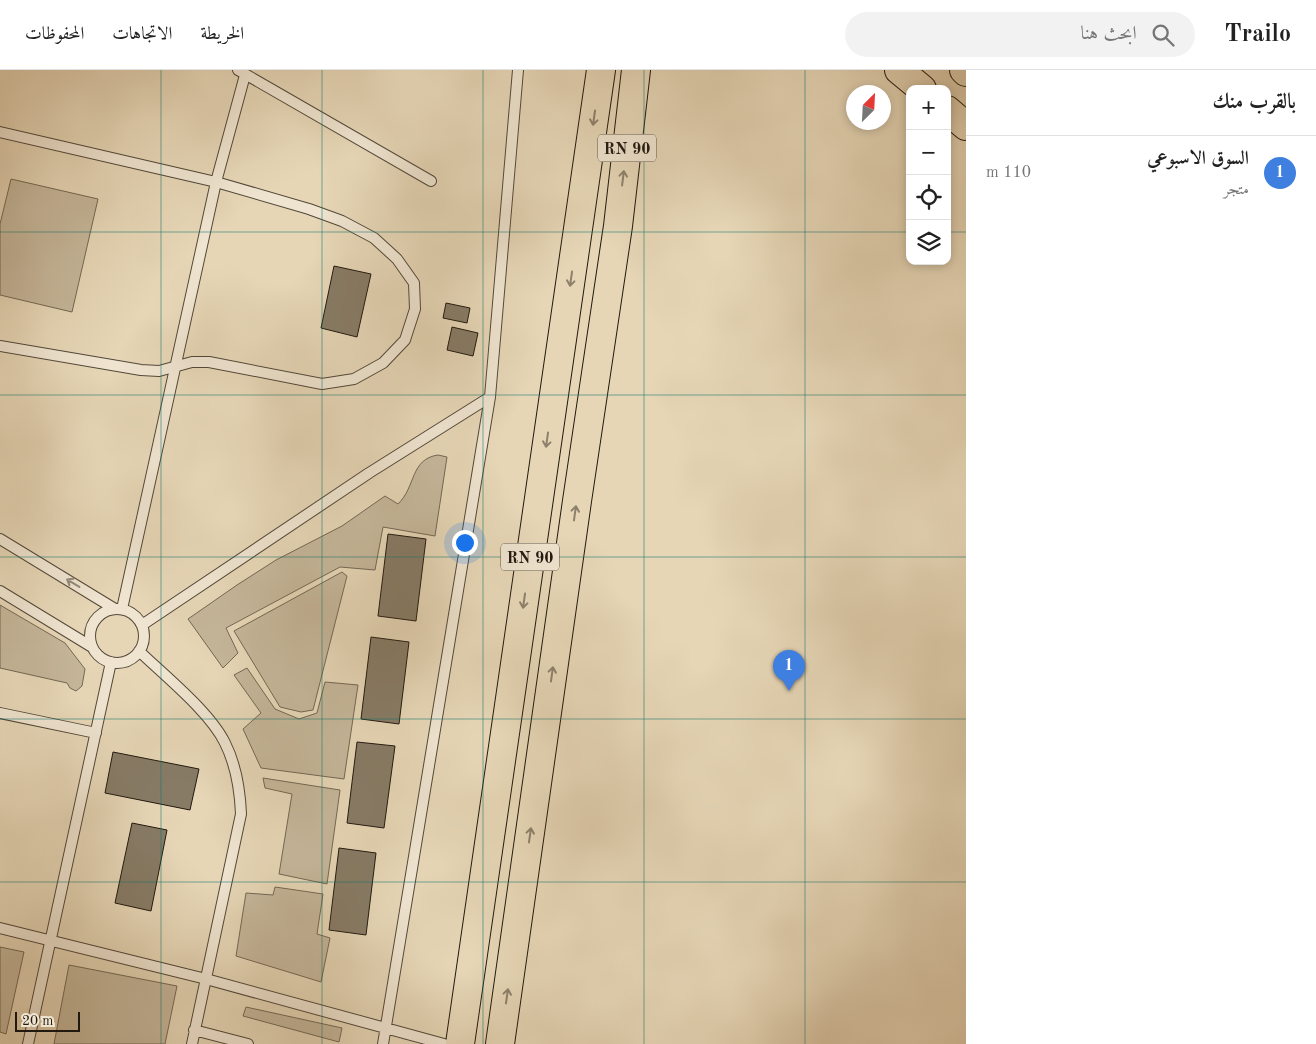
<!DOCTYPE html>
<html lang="ar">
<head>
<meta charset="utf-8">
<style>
  :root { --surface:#fff; --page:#f2f2f2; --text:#222; --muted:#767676; --line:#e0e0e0; --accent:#8f2418 }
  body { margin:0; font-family:"Old Standard TT",Amiri,serif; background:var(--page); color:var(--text); direction:rtl }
  .controls { position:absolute; right:15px; top:15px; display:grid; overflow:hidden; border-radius:10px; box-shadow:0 2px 8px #0003 }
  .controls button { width:45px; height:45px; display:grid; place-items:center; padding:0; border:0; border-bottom:1px solid var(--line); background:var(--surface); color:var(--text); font:25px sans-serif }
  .compass { position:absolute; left:846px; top:15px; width:45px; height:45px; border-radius:50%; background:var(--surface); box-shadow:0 2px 8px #0003; rotate:24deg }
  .scale { position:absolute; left:15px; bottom:12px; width:65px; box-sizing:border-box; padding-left:5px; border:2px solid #21190f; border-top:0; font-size:14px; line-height:18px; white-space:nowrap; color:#21190f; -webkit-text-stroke:4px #efe4d0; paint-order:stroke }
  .you { position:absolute; left:464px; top:472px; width:18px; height:18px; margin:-12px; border:4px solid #fff; border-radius:50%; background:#1a73e8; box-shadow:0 0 0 8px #1a73e833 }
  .badge { display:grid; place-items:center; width:32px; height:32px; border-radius:50%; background:var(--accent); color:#fff; font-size:16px; font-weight:700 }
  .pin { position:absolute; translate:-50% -41px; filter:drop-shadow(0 1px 2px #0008) }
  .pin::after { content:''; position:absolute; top:26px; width:18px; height:15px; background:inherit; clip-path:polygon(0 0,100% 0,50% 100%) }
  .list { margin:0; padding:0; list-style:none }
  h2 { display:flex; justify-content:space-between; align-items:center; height:65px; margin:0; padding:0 20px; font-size:21px }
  h2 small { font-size:16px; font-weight:400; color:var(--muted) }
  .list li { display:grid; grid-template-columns:32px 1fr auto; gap:15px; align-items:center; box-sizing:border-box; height:75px; padding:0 20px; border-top:1px solid var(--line) }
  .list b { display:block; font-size:19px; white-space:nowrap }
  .list p { margin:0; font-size:16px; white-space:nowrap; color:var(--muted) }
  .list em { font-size:16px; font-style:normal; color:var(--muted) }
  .icon { flex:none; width:28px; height:28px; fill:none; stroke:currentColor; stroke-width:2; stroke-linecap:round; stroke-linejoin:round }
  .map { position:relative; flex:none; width:966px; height:974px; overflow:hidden; direction:ltr }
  header { display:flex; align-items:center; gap:30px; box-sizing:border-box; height:70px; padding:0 25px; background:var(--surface); border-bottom:1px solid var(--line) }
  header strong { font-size:24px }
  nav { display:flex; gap:28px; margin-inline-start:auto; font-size:18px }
  .search { width:350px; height:45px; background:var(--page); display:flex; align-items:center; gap:12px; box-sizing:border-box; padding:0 18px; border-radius:28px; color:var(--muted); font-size:19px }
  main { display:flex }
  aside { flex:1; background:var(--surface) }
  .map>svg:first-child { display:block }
  .green { fill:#c5b69a; stroke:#736854 }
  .building { fill:#877b66; stroke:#21190f }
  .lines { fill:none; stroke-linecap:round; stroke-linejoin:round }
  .service-casing { stroke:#524839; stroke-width:12 }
  .trunk-casing { stroke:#21190f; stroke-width:30 }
  .service { stroke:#efe4d0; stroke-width:10 }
  .trunk { stroke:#e6d6b6; stroke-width:28 }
  .oneway { stroke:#8d816b }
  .oneway2 { stroke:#928979 }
  .grid { fill:none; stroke:#0f766e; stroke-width:1; stroke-opacity:0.55 }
  .labels { text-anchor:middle; stroke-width:5; stroke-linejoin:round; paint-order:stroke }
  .shield { fill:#efe4d0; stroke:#5f5649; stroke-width:1 }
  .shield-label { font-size:16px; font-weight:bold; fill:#21190f }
</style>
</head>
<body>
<header>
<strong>Trailo</strong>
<div class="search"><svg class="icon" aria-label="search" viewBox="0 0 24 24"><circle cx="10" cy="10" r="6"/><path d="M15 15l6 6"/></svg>ابحث هنا</div>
<nav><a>الخريطة</a><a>الاتجاهات</a><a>المحفوظات</a></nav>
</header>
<main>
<aside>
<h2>بالقرب منك<small></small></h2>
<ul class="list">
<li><span class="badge" style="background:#3f7fe0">1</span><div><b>السوق الاسبوعي</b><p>متجر</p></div><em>110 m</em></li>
</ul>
</aside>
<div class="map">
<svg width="966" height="974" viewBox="0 0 966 974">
  <rect width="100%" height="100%" fill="#e6d6b6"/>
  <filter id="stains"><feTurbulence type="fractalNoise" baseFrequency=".004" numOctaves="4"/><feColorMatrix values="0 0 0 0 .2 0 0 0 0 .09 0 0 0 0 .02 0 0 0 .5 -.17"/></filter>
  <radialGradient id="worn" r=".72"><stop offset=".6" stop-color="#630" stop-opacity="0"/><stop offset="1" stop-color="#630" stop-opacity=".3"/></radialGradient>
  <path class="green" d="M 11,109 L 98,129 L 72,242 L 0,225 L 0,154 Z
    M 438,385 L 447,387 L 435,466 L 383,457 L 375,500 L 340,497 L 226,558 L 238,583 L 223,598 L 188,549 L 237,515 L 276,490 L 342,456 L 385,426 L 398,434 C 416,417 410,389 438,385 Z
    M 342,502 L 347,506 L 313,640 L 301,642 L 280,637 L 234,561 Z
    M 0,535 L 65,573 L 85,599 L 82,616 L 76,621 L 70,618 L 67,613 L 0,598 Z
    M 247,598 L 275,639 L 299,649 L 317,643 L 325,612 L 358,615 L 344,709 L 261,698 L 243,659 L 261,643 L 234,605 Z
    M 263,708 L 340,720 L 327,814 L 279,804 L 292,724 L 265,718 Z
    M 275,817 L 323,824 L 317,864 L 330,868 L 321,912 L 236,886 L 246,823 L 273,825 Z
    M 0,877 L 24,882 L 6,964 L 0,962 Z
    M 69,895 L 177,916 L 165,974 L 54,974 Z
    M 246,937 L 342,958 L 339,972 L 243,946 Z"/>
  <path class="building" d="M 334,196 L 371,204 L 357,267 L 321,258 Z
    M 446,233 L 470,238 L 467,253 L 443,248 Z
    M 452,257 L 478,263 L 473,286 L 447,280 Z
    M 388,464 L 426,469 L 416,551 L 378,546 Z
    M 371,567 L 409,572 L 399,654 L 361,649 Z
    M 357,672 L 395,676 L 384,758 L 347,753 Z
    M 113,682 L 199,699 L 190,740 L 105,723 Z
    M 132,753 L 167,760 L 151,841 L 115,833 Z
    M 339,778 L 376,783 L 366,865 L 329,860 Z"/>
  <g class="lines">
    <defs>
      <path id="service" d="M 238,0 L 431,111
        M 0,62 L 216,112 L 309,139 L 342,151 L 374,168 L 397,189 L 414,213 L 415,239 L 405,270 L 383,293 L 354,309 L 322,314 L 209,292 L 192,292 L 159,301 L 141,300 L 0,276
        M 0,469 L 115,539
        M 0,521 L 92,577
        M 122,539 L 216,112 L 245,5
        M90 566a27 27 0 1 1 54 0a27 27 0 1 1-54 0Z
        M 142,555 L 369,403 L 490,327
        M 139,581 C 165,606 210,642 225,673 C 236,695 240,719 241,744 L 192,974
        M 0,643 L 96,663
        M 0,858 L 206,909 L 444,974
        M 194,960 L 248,974
        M 28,974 L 111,592
        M 383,974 L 490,327 L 518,0"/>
      <path id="trunk" d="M 899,0 L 922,19
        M 964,0 L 966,2
        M 947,40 L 966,56
        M 460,974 L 601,0
        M 500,974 L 577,431 L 618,156 L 636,0"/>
    </defs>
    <use href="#service" class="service-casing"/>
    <use href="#trunk" class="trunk-casing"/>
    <use href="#service" class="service"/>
    <use href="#trunk" class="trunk"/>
  </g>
  <defs><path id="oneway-shaft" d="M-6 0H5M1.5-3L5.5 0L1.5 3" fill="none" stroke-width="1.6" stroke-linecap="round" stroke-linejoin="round" transform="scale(1.25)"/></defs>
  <g class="oneway">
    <use href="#oneway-shaft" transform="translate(594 48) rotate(98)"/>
    <use href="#oneway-shaft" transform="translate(623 108) rotate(-83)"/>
    <use href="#oneway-shaft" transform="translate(571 209) rotate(98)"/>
    <use href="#oneway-shaft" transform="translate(547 370) rotate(98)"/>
    <use href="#oneway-shaft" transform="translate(575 443) rotate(-82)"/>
    <use href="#oneway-shaft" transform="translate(524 531) rotate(98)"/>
    <use href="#oneway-shaft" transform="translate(552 604) rotate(-82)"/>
    <use href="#oneway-shaft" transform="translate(530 765) rotate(-82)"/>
    <use href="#oneway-shaft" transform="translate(507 926) rotate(-82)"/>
  </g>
  <use class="oneway2" href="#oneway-shaft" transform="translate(73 513) rotate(-149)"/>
  <path class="grid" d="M 161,0 L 161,974M 322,0 L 322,974M 483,0 L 483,974M 644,0 L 644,974M 805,0 L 805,974M 0,162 L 910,162M 947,162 L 966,162M 0,325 L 966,325M 0,487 L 966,487M 0,649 L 966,649M 0,812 L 966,812"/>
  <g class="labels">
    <g class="shield">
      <rect x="598" y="64.5" width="58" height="27" rx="4"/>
      <rect x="501" y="473.5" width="58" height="27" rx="4"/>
    </g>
    <g class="shield-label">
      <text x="627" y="84">RN 90</text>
      <text x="530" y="493">RN 90</text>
    </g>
  </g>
  <rect width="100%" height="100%" filter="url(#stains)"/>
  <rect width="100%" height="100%" fill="url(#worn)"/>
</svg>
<div class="controls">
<button>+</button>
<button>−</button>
<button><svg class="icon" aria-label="locate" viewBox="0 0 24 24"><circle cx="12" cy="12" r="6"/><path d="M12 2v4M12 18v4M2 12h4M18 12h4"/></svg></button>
<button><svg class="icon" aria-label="layers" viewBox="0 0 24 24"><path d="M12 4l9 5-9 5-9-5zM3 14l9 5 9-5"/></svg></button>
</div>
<svg class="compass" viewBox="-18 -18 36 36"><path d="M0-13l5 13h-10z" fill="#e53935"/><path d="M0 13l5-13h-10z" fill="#767676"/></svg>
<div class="scale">20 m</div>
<div class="you"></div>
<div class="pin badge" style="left:789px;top:621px;background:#3f7fe0">1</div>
</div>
</main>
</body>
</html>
